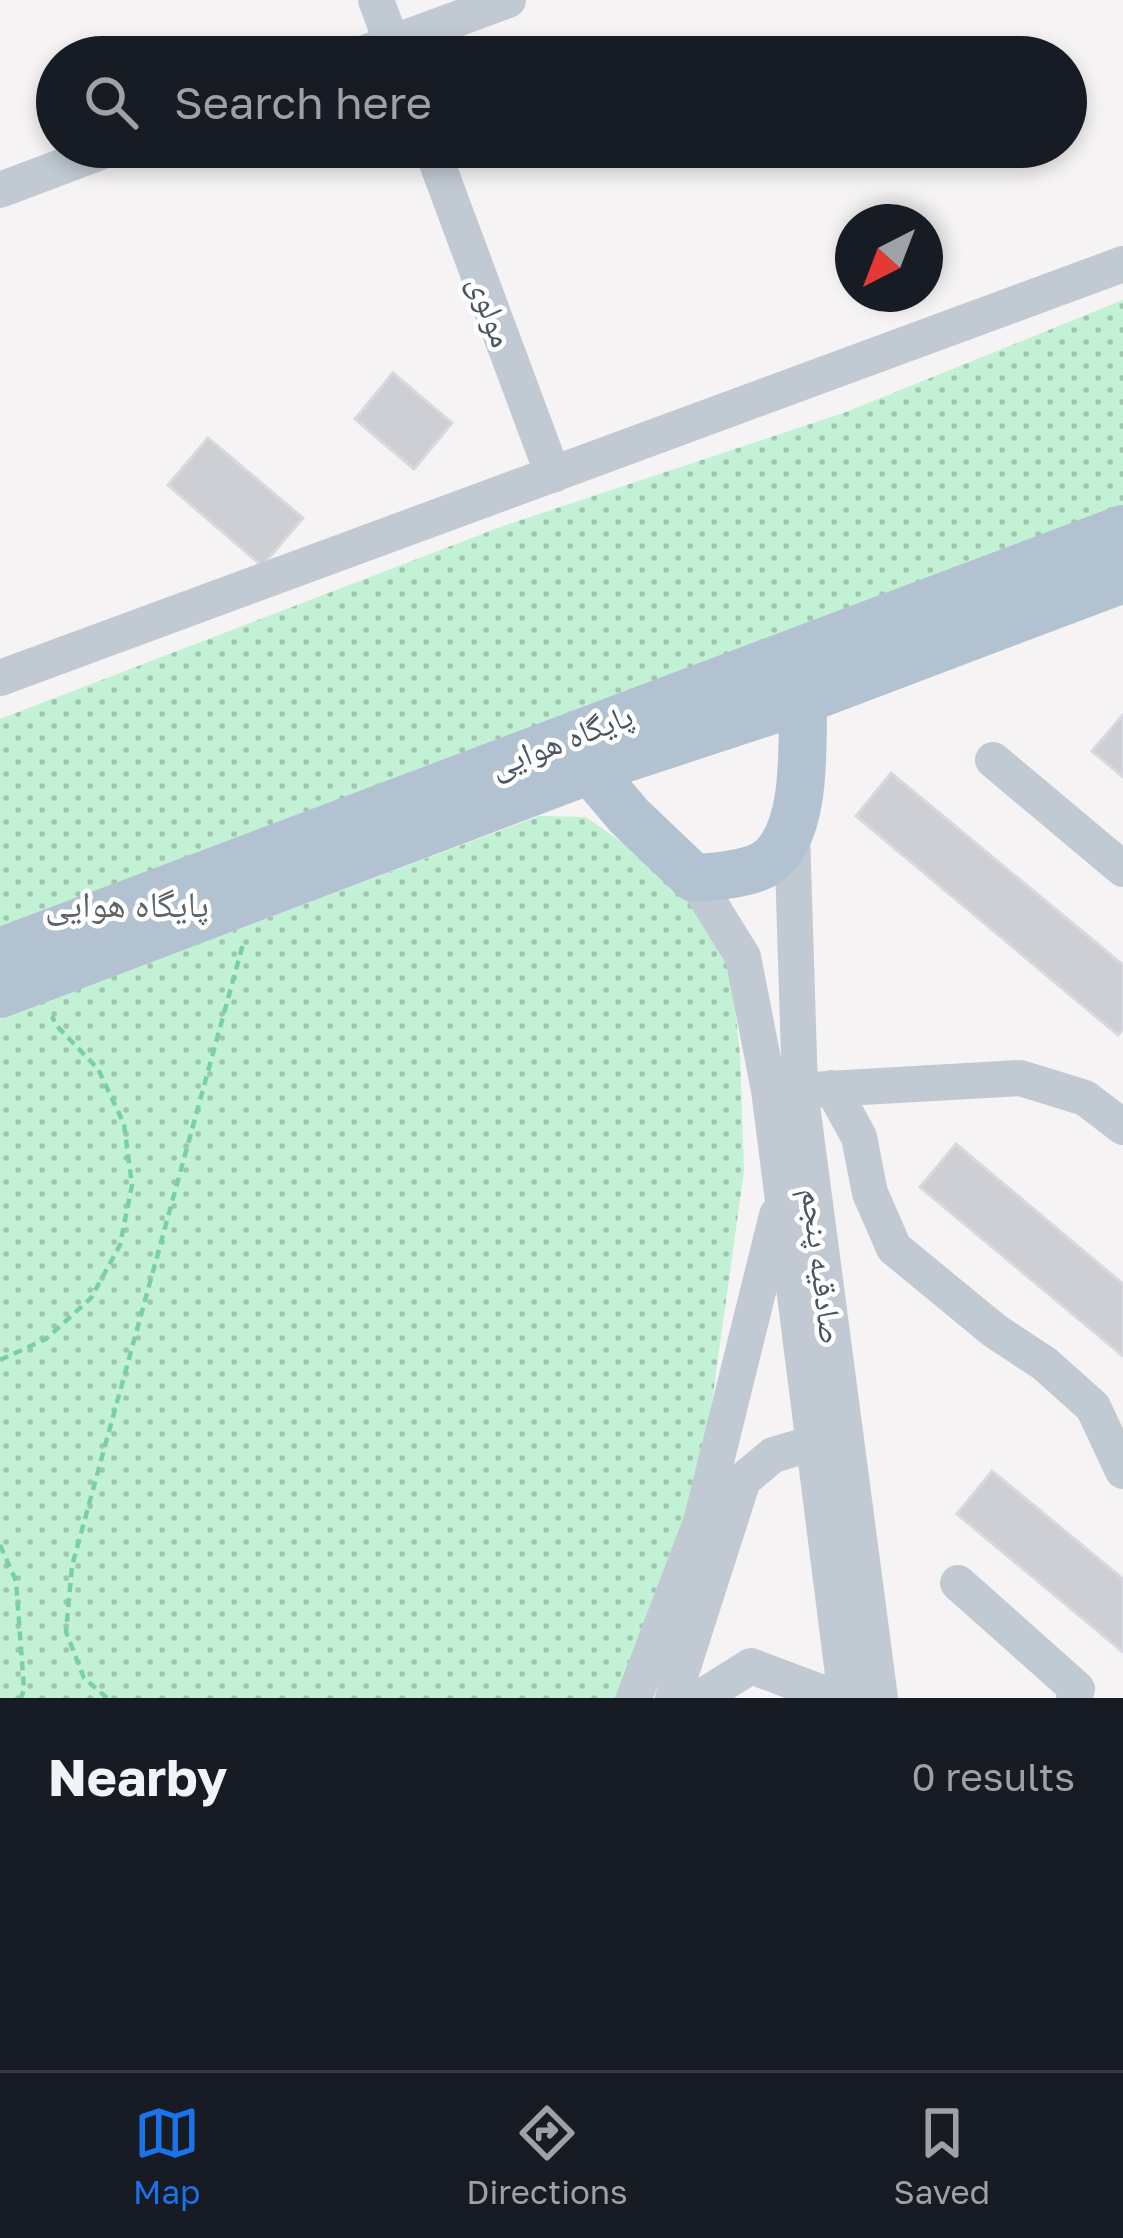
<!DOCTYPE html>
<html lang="en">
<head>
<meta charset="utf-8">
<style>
  :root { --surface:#171b24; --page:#242831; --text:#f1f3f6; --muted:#9ea1a6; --line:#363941; --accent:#1a73e8 }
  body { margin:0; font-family:"Golos Text","Noto Naskh Arabic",sans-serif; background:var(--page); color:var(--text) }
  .compass { position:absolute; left:835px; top:204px; width:108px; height:108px; border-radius:50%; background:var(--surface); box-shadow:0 6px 18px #0003; rotate:222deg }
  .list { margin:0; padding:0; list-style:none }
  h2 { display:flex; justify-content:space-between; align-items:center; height:156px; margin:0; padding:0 48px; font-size:51px }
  h2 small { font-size:39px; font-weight:400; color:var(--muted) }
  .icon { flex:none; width:66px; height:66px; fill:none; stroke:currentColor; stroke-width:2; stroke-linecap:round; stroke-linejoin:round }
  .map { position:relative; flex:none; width:1123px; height:1698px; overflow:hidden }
  .search { position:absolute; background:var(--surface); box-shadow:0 6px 18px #0003; left:36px; right:36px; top:36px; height:132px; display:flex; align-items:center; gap:30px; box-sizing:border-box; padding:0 42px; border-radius:66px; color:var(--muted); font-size:45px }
  .sheet { height:372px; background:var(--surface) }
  nav { display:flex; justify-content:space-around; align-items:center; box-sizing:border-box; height:168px; border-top:3px solid var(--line); background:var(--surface); font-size:33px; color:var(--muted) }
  nav a { display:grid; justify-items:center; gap:6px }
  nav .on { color:var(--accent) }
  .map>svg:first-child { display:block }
  .green { fill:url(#green-dots) }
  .building { fill:#cdcfd5; stroke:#d7d9de; stroke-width:3 }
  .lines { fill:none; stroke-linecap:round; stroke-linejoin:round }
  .path { stroke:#7ad0a6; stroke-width:4.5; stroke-dasharray:9 6; stroke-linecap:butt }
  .minor { stroke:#c1cad2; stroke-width:36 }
  .major { stroke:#b3c2d1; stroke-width:48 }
  .labels { text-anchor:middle; stroke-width:9; stroke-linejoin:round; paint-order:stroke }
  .street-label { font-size:33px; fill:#4a5661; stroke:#fff }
  .neighbourhood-label { font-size:36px; fill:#5f6368; stroke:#fff }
</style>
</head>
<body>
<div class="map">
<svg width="1123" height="1698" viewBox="0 0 1123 1698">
  <defs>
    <pattern id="green-dots" width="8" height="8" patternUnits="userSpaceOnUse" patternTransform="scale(3)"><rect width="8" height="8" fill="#c3f1d5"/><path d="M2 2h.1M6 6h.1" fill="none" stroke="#a0c6b0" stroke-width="1.8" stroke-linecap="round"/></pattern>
  </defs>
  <rect width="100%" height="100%" fill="#f5f3f3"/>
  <path class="green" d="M 1123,300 L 1123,514 L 0,937 L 0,719 L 503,526 L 846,412 Z
    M 539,816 L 586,817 L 647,860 L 700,904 L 731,970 L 740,1054 L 744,1171 L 707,1438 L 675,1551 L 626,1698 L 0,1698 L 0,1019 Z"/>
  <path class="building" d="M 393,373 L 452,423 L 414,469 L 355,419 Z
    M 208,438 L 303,518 L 262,566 L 168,485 Z
    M 1123,715 L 1123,777 L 1092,751 Z
    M 891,773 L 1123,965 L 1123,1029 L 1118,1035 L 856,816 Z
    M 956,1144 L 1123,1284 L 1123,1356 L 920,1187 Z
    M 992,1471 L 1123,1579 L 1123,1652 L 957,1514 Z"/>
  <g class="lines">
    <path class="path" d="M 0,1360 L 46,1339 L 91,1298 L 120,1245 L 132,1185 L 124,1124 L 98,1069 L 56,1025 L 52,1016
      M 0,1545 L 16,1581 L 24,1689 L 21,1698
      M 107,1698 L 84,1678 L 66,1632 L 72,1566 L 243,944"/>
    <path class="minor" d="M 376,0 L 397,57
      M 354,57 L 508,0
      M 431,147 L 553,475
      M 0,190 L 114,147
      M 0,678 L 1123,264
      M 993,760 L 1123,869
      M 792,832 L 800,1090 L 880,1698
      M 694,878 L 743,957 L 769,1090 L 846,1698
      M 832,1088 L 859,1137 L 870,1193 L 894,1248 L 995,1331 L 1045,1364 L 1093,1407 L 1123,1471
      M 810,1090 L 1020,1078 L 1085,1098 L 1123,1127
      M 958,1583 L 1077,1689 L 1074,1698
      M 634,1698 L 701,1522 L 777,1215
      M 673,1698 L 743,1480 L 773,1455 L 834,1437
      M 700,1698 L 751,1666 L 836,1698"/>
    <path class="major" d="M 590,770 L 629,816 L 694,878 C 713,877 752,874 768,862 C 808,832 802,746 803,700
      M 0,952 L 1123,529
      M 0,994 L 590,770 L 803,700 L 1123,579"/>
  </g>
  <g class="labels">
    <g class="street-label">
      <text transform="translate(492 311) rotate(70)" y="12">مولوی</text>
      <text transform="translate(561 740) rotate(-21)" y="12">پایگاه هوایی</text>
      <text transform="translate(823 1266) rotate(83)" y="12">صادقیه پنجم</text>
    </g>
    <g class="neighbourhood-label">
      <text x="127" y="917">پایگاه هوایی</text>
    </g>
  </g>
</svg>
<svg class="compass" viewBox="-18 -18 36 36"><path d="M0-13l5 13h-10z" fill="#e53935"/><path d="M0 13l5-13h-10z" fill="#9ea1a6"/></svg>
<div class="search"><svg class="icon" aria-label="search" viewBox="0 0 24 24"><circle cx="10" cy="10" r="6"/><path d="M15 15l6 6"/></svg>Search here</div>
</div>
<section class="sheet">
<h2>Nearby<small>0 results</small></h2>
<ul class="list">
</ul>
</section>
<nav>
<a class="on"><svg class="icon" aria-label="map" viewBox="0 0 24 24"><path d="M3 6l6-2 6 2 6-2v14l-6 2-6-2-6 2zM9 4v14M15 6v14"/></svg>Map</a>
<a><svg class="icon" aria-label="directions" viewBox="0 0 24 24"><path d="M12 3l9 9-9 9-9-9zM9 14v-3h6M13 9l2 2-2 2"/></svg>Directions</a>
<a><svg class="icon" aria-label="saved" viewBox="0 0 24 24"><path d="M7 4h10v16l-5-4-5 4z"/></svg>Saved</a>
</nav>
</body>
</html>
